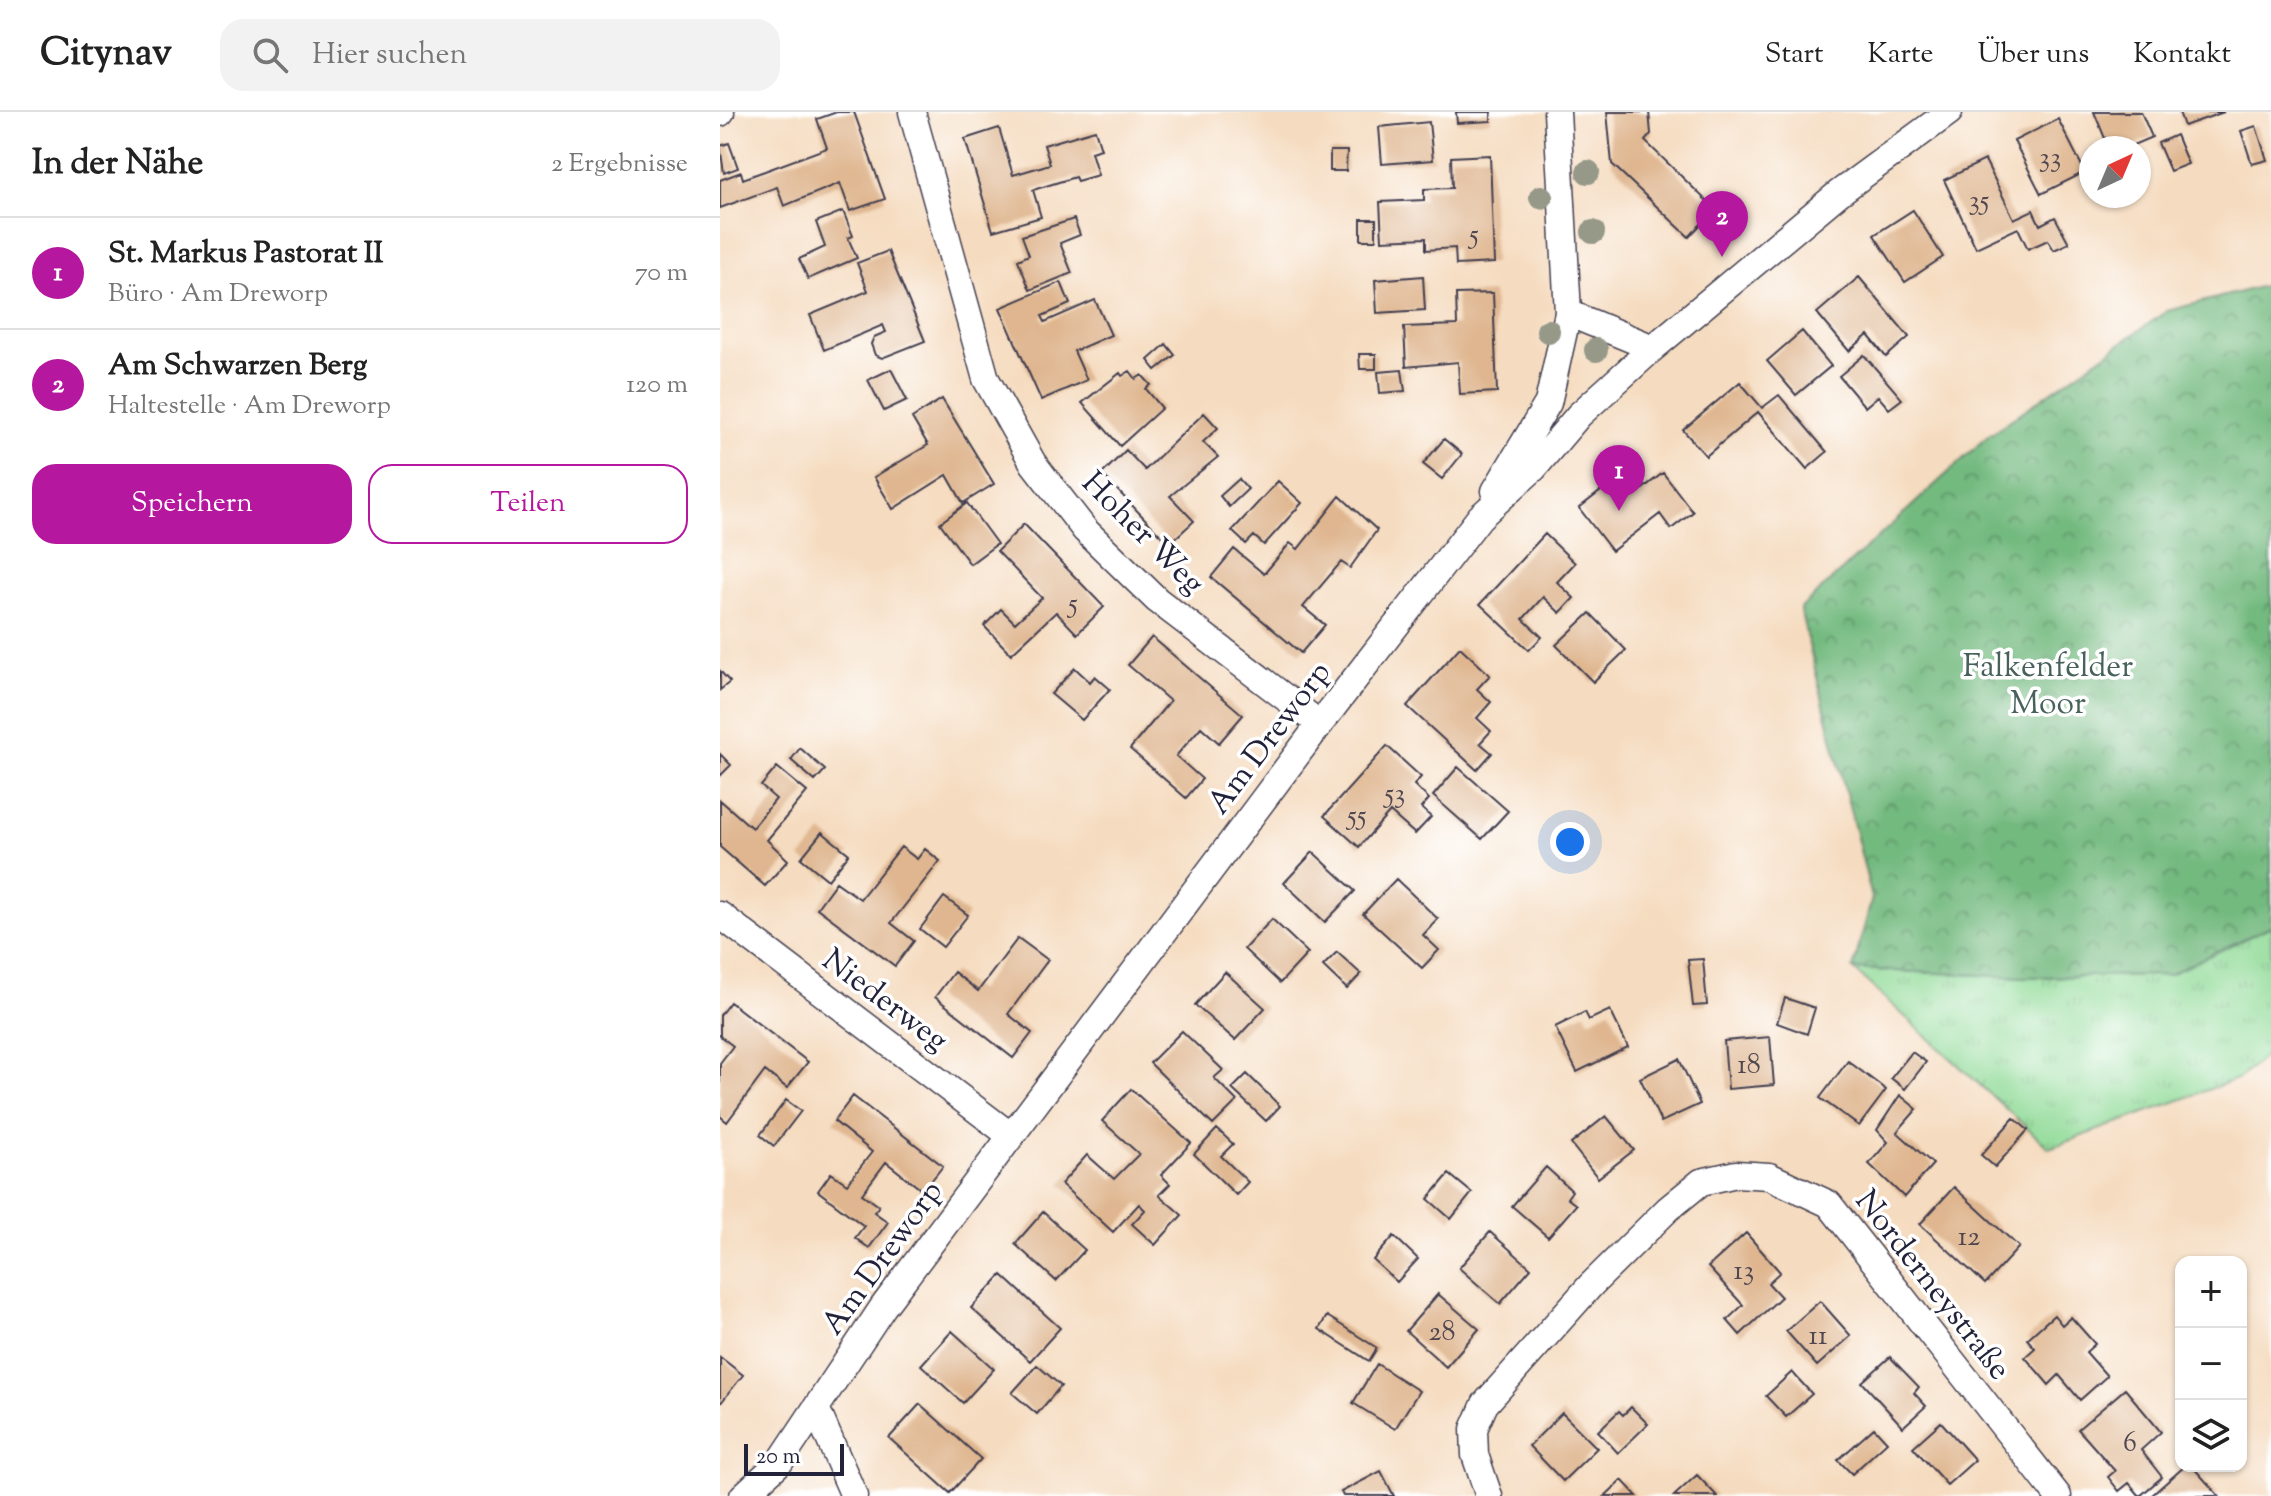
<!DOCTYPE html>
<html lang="de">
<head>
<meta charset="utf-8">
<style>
  :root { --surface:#fff; --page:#f2f2f2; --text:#222; --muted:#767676; --line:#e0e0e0; --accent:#b5179e }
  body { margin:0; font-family:"Sorts Mill Goudy",serif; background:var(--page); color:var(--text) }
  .controls { position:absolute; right:24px; bottom:24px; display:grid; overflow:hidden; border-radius:16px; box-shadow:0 2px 6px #0004 }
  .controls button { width:72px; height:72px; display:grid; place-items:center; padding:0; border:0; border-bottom:2px solid var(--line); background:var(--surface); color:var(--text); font:40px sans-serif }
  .compass { position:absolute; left:1359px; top:24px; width:72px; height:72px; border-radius:50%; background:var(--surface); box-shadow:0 2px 6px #0004; rotate:44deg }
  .scale { position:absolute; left:24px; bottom:20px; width:100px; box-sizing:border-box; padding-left:8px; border:4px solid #22223b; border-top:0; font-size:22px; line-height:28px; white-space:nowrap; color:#22223b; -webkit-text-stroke:6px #fff; paint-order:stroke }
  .you { position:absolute; left:850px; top:730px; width:28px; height:28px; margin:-20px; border:6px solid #fff; border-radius:50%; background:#1a73e8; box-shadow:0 0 0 12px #1a73e833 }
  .badge { display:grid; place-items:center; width:52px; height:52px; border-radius:50%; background:var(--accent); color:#fff; font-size:26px; font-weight:700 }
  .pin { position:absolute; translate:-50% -66px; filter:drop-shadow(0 2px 4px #0008) }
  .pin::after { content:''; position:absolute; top:42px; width:28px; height:24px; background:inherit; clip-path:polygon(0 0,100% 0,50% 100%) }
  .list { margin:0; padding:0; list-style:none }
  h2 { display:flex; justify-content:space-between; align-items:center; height:104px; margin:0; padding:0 32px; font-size:34px }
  h2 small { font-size:26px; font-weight:400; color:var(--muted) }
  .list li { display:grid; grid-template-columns:52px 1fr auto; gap:24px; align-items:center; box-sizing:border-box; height:112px; padding:0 32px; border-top:2px solid var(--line) }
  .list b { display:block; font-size:30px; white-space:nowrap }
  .list p { margin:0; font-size:26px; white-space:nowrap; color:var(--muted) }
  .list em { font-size:26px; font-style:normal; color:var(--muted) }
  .actions { display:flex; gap:16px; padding:24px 32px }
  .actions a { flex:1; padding:18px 0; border:2px solid var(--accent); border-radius:24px; text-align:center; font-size:28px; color:var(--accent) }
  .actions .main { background:var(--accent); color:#fff }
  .icon { flex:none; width:44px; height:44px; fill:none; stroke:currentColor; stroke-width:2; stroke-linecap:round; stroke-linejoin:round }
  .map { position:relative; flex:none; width:1551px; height:1384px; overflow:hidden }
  header { display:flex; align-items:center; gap:48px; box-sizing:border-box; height:112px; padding:0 40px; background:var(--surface); border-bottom:2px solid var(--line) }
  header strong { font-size:38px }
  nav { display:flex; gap:44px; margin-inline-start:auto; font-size:28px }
  .search { width:560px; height:72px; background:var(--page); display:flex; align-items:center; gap:20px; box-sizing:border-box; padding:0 28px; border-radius:24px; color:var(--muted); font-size:30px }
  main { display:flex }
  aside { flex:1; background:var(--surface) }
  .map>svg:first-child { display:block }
  .grass { fill:url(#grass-tufts); stroke:#587e68; stroke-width:2 }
  .forest { fill:url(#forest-crowns); stroke:#4a6e5d; stroke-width:2 }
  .building { fill:#dfb68f }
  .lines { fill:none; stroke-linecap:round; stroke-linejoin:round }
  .street-casing { stroke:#423e4f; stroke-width:29 }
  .street { stroke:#fff; stroke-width:26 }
  .tree { fill:#969888 }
  .labels { text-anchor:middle; stroke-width:7; stroke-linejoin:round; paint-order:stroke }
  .number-label { font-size:28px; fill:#514750 }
  .street-label { font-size:32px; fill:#22223b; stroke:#fff }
  .park-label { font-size:32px; fill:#48625b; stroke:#fff }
</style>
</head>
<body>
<header>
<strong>Citynav</strong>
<div class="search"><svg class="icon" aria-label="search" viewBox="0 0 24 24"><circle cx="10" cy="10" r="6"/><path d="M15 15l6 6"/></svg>Hier suchen</div>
<nav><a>Start</a><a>Karte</a><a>Über uns</a><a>Kontakt</a></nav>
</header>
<main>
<aside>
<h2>In der Nähe<small>2 Ergebnisse</small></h2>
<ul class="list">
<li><span class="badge">1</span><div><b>St. Markus Pastorat II</b><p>Büro · Am Dreworp</p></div><em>70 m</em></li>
<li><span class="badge">2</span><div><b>Am Schwarzen Berg</b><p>Haltestelle · Am Dreworp</p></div><em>120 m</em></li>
</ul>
<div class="actions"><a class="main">Speichern</a><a>Teilen</a></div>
</aside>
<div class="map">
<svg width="1551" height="1384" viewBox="0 0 1551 1384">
  <defs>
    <pattern id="grass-tufts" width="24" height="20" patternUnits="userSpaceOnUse" patternTransform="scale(2)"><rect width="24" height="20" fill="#8fda96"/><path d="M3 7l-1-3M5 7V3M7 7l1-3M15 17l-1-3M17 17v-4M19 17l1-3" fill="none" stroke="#7bbb82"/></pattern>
    <pattern id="forest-crowns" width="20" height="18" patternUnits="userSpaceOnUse" patternTransform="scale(2)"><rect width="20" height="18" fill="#73ba7f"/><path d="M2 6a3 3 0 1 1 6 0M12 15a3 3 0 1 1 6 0" fill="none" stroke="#5e9769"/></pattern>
  </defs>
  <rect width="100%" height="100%" fill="#fff"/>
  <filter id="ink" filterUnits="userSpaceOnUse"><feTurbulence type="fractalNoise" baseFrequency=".0125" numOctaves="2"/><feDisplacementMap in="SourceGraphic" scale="16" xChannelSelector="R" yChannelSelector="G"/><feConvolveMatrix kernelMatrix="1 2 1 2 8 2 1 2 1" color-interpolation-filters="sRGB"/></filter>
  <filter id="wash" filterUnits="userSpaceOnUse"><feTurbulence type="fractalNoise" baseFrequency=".006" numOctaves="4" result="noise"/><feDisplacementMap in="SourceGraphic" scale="32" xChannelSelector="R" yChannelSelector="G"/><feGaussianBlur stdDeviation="1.8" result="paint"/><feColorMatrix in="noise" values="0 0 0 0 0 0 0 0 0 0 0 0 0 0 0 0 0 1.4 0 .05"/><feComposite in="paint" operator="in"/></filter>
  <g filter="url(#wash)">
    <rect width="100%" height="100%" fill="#f5dbbf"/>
    <path class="grass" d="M 1551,814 L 1551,938 L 1520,966 L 1329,1036 L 1133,857 L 1304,865 L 1448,863 Z"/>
    <path class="forest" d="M 1551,172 L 1551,814 L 1448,863 L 1304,865 L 1133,857 L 1152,786 L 1080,497 L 1269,323 L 1447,199 Z"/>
    <g id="blocks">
      <path class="building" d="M 117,0 L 134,0 L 165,87 L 130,99 L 120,71 L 64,94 L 57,75 L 0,96 L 0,68 L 21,60 L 23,67 L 107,36 L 97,7 Z
        M 736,0 L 771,0 L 771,9 L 737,11 Z
        M 887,0 L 929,0 L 931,22 L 925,29 L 995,97 L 969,125 L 892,52 Z
        M 1374,0 L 1421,0 L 1432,25 L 1406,36 L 1389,36 Z
        M 1459,0 L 1504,0 L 1464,14 Z
        M 1338,7 L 1365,60 L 1321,82 L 1294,29 Z
        M 709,10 L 713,48 L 662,52 L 659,15 Z
        M 1536,14 L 1547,48 L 1532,52 L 1521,19 Z
        M 279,16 L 293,63 L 330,52 L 324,33 L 375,18 L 381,37 L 371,40 L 378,63 L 357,69 L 355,65 L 313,78 L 321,105 L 273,119 L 245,27 Z
        M 1456,23 L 1468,52 L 1450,59 L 1438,31 Z
        M 9,31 L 18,56 L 4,61 L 0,34 Z
        M 610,39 L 627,39 L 626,59 L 610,59 Z
        M 770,43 L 774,151 L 736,153 L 735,136 L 706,138 L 706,126 L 662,128 L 660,90 L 704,88 L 704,77 L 732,76 L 731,45 Z
        M 1265,48 L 1294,107 L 1313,98 L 1320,113 L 1335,105 L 1349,131 L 1334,138 L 1328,128 L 1308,137 L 1298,116 L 1256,136 L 1224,68 Z
        M 1193,98 L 1223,145 L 1185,170 L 1154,123 Z
        M 123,99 L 133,124 L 128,126 L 137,146 L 88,167 L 79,147 L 105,135 L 96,110 Z
        M 354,107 L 360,123 L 340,131 L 352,161 L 310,178 L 298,148 L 309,143 L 302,124 Z
        M 641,107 L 656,107 L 656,128 L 641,128 Z
        M 168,139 L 205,229 L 162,246 L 155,243 L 151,232 L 154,225 L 166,220 L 163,213 L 104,238 L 90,203 L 148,179 L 137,151 Z
        M 703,164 L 705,198 L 657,201 L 655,168 Z
        M 1139,165 L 1189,225 L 1166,245 L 1148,223 L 1129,239 L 1097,201 Z
        M 341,170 L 350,192 L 322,204 L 325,210 L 375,188 L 391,223 L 354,239 L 367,268 L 321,288 L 280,196 Z
        M 773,181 L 777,280 L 740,282 L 738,250 L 686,255 L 684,215 L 737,213 L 736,182 Z
        M 1082,219 L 1111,254 L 1076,283 L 1047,249 Z
        M 446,232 L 455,243 L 436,258 L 428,248 Z
        M 639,242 L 656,242 L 656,257 L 640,257 Z
        M 1144,243 L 1182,287 L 1169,297 L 1158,284 L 1145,295 L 1119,264 Z
        M 171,257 L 187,288 L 164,299 L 148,268 Z
        M 682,258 L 685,279 L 660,281 L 658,260 Z
        M 410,259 L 416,267 L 422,263 L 431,273 L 426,277 L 442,296 L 400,334 L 362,291 L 400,261 L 402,264 Z
        M 1020,270 L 1042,296 L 1059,283 L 1107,340 L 1087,357 L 1038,300 L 986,344 L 963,318 Z
        M 222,287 L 274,372 L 243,391 L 227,363 L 173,397 L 154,365 L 208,333 L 192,306 Z
        M 484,301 L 498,316 L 483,330 L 498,345 L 450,384 L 474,409 L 449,432 L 382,362 L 406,338 L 425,358 Z
        M 724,327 L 742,342 L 722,367 L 703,352 Z
        M 907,359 L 921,378 L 943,361 L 973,400 L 951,417 L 940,402 L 892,439 L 859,396 Z
        M 519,367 L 528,377 L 509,395 L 500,384 Z
        M 558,369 L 582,391 L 544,433 L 534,424 L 526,432 L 512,419 Z
        M 620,384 L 657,418 L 630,456 L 621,450 L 583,495 L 605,513 L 581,541 L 491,465 L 514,437 L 544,462 L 570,431 L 578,437 Z
        M 247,391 L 277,432 L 250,452 L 220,411 Z
        M 304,412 L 384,495 L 357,522 L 336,500 L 291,542 L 264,514 L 281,497 L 295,511 L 322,486 L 277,439 Z
        M 825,422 L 855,451 L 837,470 L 854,486 L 840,501 L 823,485 L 803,507 L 822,525 L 809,538 L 760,492 Z
        M 870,501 L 906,538 L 873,570 L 836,533 Z
        M 432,525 L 523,603 L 499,631 L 481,615 L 456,644 L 482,667 L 466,686 L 410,637 L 450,589 L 408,553 Z
        M 740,535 L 770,563 L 757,577 L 771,590 L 757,606 L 771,619 L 760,631 L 772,641 L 757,658 L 687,594 Z
        M 355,556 L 370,570 L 375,564 L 390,577 L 362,608 L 331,582 Z
        M 0,559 L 10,570 L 0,578 Z
        M 667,634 L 701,665 L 694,673 L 709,687 L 701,696 L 711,705 L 695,722 L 670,700 L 639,735 L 604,704 Z
        M 80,636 L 105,658 L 95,669 L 71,648 Z
        M 0,642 L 11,653 L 0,664 Z
        M 57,655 L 87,680 L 47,728 L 68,748 L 45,774 L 0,735 L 0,688 L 32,716 L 56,687 L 41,674 Z
        M 738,655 L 788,699 L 762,727 L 713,684 Z
        M 102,720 L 129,742 L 108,768 L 81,746 Z
        M 181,735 L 197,747 L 205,737 L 220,749 L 171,811 L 194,829 L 175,854 L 97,796 L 116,770 L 140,787 Z
        M 593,740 L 635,779 L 605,810 L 564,771 Z
        M 676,767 L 718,807 L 703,823 L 719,838 L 702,856 L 643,802 Z
        M 224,785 L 248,803 L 223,835 L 200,817 Z
        M 552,807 L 588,841 L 560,871 L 524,837 Z
        M 298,826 L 328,848 L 288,902 L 312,921 L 293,946 L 215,885 L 234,860 L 258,879 Z
        M 617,840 L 641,862 L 627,877 L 603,854 Z
        M 983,847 L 987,893 L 973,894 L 968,848 Z
        M 505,860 L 545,896 L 515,928 L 475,893 Z
        M 1065,886 L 1095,896 L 1087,922 L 1057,911 Z
        M 10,890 L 88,950 L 67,976 L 45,959 L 7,1010 L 0,1004 L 0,951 L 13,934 L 0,924 L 0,903 Z
        M 890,898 L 908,935 L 857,960 L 835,915 L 865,900 L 869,908 Z
        M 462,919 L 503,958 L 494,966 L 517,989 L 493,1013 L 430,951 Z
        M 1050,925 L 1054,973 L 1008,977 L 1004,929 Z
        M 1192,940 L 1206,950 L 1185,977 L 1171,966 Z
        M 959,947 L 980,992 L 941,1010 L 920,966 Z
        M 1128,949 L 1166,978 L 1139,1014 L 1100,986 Z
        M 527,962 L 560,994 L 546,1009 L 512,977 Z
        M 411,977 L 471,1031 L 441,1063 L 450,1072 L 439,1083 L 462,1103 L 435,1133 L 412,1112 L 425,1098 L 419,1092 L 393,1120 L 341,1072 L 367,1043 L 394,1067 L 419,1042 L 382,1009 Z
        M 1180,983 L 1197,997 L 1177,1020 L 1213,1052 L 1184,1085 L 1149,1052 L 1168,1030 L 1157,1018 Z
        M 133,984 L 223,1054 L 203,1079 L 166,1050 L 142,1082 L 159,1094 L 154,1100 L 168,1110 L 149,1136 L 135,1126 L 144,1114 L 98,1079 L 111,1061 L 127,1072 L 152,1040 L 114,1009 Z
        M 66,988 L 81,999 L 54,1034 L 40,1023 Z
        M 886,1004 L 914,1038 L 878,1066 L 851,1032 Z
        M 1294,1006 L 1308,1018 L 1275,1055 L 1261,1043 Z
        M 497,1017 L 513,1032 L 501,1044 L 528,1070 L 516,1083 L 474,1042 Z
        M 826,1055 L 852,1079 L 847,1086 L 856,1093 L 828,1125 L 792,1094 Z
        M 729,1062 L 752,1081 L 731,1107 L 708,1087 Z
        M 1234,1075 L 1299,1135 L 1265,1172 L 1200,1112 Z
        M 323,1100 L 365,1138 L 336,1169 L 295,1132 Z
        M 770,1120 L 811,1156 L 780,1192 L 739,1156 Z
        M 1026,1121 L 1060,1160 L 1048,1171 L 1061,1185 L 1020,1223 L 1007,1208 L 1023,1193 L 988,1155 Z
        M 674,1124 L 698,1147 L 677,1170 L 653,1148 Z
        M 282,1163 L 340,1216 L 310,1249 L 251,1196 Z
        M 718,1182 L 759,1217 L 726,1255 L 686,1219 Z
        M 1100,1189 L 1131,1224 L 1097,1254 L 1066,1219 Z
        M 1334,1203 L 1342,1213 L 1351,1205 L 1375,1232 L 1366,1240 L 1387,1264 L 1360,1288 L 1339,1263 L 1329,1273 L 1305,1245 L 1315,1236 L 1307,1227 Z
        M 607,1204 L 657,1236 L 649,1249 L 599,1217 Z
        M 232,1219 L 274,1257 L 243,1291 L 201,1253 Z
        M 0,1245 L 23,1263 L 0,1292 Z
        M 1170,1245 L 1199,1275 L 1194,1281 L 1206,1294 L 1183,1315 L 1142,1270 Z
        M 657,1252 L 699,1279 L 675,1317 L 633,1291 Z
        M 317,1253 L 341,1274 L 317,1302 L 292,1281 Z
        M 1072,1260 L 1092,1282 L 1066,1305 L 1046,1284 Z
        M 1405,1277 L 1441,1320 L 1421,1338 L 1442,1365 L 1420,1384 L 1409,1371 L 1399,1379 L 1388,1365 L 1395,1359 L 1358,1317 Z
        M 200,1292 L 261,1347 L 230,1381 L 169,1326 Z
        M 911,1295 L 928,1312 L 898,1341 L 878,1319 L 899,1299 L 903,1303 Z
        M 842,1301 L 877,1336 L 843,1369 L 809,1334 Z
        M 1221,1310 L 1255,1348 L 1227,1373 L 1193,1335 Z
        M 1154,1316 L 1167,1330 L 1132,1362 L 1118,1348 Z
        M 1465,1354 L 1472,1354 L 1499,1384 L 1431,1384 Z
        M 661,1359 L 674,1384 L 623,1384 L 621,1380 Z
        M 977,1363 L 997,1384 L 954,1384 Z
        M 902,1368 L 917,1384 L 885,1384 Z"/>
    </g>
  </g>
  <g filter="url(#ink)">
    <use href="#blocks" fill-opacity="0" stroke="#423e4f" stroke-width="2"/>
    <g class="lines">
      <defs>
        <path id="street" d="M 192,0 L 266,267 L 313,351 L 365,418 L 437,488 L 600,612
          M 0,1 L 1,0
          M 848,201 L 933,236
          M 775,379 L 828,291 L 848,201 L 837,0
          M 0,803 L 291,1024
          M 96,1296 L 134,1384
          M 23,1384 L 60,1350 L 163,1195 L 600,612 L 760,405 L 814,356 L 859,303 L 933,236 L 1119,81 L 1229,0
          M 769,1384 L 755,1343 L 754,1317 L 765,1292 L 871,1173 L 948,1097 L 981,1070 L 1016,1062 L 1049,1064 L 1109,1092 L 1338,1384"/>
      </defs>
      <use href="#street" class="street-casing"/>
      <use href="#street" class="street"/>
    </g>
    <g class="tree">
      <circle cx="868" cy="60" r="12"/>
      <circle cx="821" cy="85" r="12"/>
      <circle cx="873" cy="120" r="12"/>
      <circle cx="828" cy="219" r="12"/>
      <circle cx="876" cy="238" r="12"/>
    </g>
  </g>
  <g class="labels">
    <g class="number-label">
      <text x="1330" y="54">33</text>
      <text x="1259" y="97">35</text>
      <text x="754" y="131">5</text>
      <text x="353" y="500">5</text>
      <text x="675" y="690">53</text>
      <text x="637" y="712">55</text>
      <text x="1029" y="961">18</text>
      <text x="1249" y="1133">12</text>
      <text x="1024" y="1167">13</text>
      <text x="722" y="1228">28</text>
      <text x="1098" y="1232">11</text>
      <text x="1410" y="1339">6</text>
    </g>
    <g class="street-label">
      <text transform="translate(424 420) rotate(45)" y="11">Hoher Weg</text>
      <text transform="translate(548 625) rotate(-53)" y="11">Am Dreworp</text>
      <text transform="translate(166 887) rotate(37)" y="11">Niederweg</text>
      <text transform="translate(161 1145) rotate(-54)" y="11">Am Dreworp</text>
      <text transform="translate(1214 1172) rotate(52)" y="11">Norderneystraße</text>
    </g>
    <g class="park-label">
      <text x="1328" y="564">Falkenfelder<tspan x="1328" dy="37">Moor</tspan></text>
    </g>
  </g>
</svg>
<div class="controls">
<button>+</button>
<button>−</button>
<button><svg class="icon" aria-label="layers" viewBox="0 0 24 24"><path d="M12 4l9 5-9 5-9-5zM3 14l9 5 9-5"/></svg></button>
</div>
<svg class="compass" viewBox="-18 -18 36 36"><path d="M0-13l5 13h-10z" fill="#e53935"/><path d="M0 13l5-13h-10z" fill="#767676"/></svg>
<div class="scale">20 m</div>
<div class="you"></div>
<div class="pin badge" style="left:899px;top:399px">1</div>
<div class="pin badge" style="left:1002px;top:145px">2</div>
</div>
</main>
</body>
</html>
